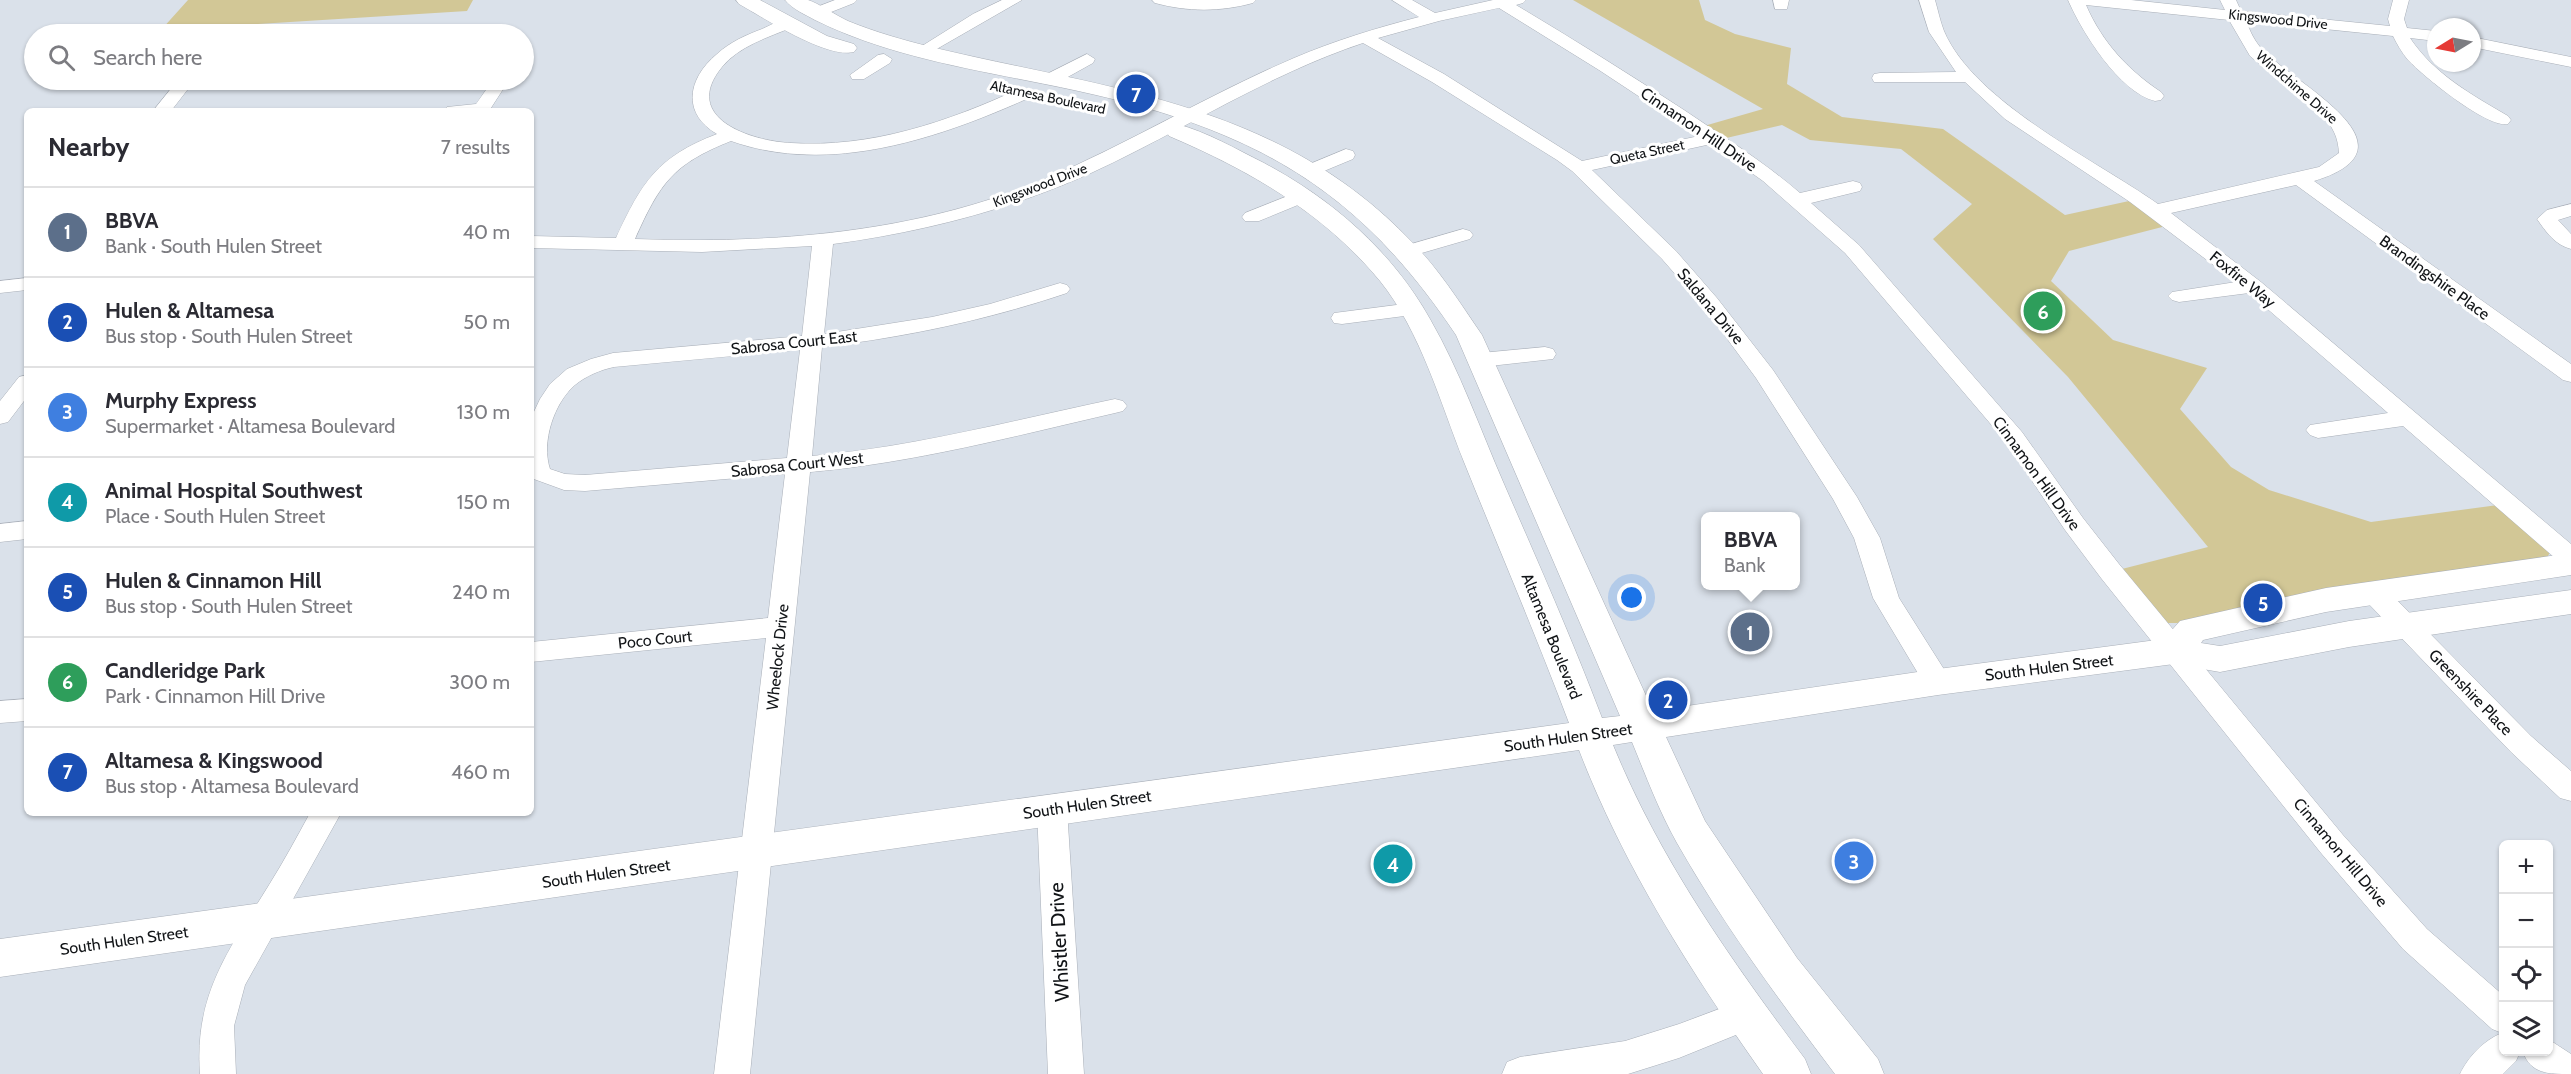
<!DOCTYPE html>
<html lang="en">
<head>
<meta charset="utf-8">
<style>
  :root { --surface:#fff; --page:#f7f7f7; --text:#2b2b33; --muted:#7c7c81; --line:#e1e1e2; --accent:#db2777 }
  body { margin:0; font-family:Cabin,sans-serif; background:var(--page); color:var(--text) }
  .controls { position:absolute; right:18px; bottom:18px; display:grid; overflow:hidden; border-radius:9px; box-shadow:0 2px 4px #0004 }
  .controls button { width:54px; height:54px; display:grid; place-items:center; padding:0; border:0; border-bottom:2px solid var(--line); background:var(--surface); color:var(--text); font:30px sans-serif }
  .compass { position:absolute; left:2427px; top:18px; width:54px; height:54px; border-radius:50%; background:var(--surface); box-shadow:0 2px 4px #0004; rotate:260deg }
  .you { position:absolute; left:1632px; top:598px; width:21px; height:21px; margin:-15px; border:4px solid #fff; border-radius:50%; background:#1a73e8; box-shadow:0 0 0 9px #1a73e833 }
  .badge { display:grid; place-items:center; width:39px; height:39px; border-radius:50%; background:var(--accent); color:#fff; font-size:20px; font-weight:700 }
  .pin { position:absolute; translate:-50% -50%; border:3px solid #fff; box-shadow:0 2px 6px #0006 }
  .popup { position:absolute; left:1701px; top:512px; width:99px; height:78px; box-sizing:border-box; display:grid; place-content:center; border-radius:9px; background:var(--surface); filter:drop-shadow(0 2px 4px #0005); font-size:20px; white-space:nowrap; color:var(--muted) }
  .popup b { font-size:22px; color:var(--text) }
  .popup::after { content:''; position:absolute; left:50%; top:100%; margin-left:-12px; border:12px solid transparent; border-top-color:var(--surface) }
  .list { margin:0; padding:0; list-style:none }
  h2 { display:flex; justify-content:space-between; align-items:center; height:78px; margin:0; padding:0 24px; font-size:26px }
  h2 small { font-size:20px; font-weight:400; color:var(--muted) }
  .list li { display:grid; grid-template-columns:39px 1fr auto; gap:18px; align-items:center; box-sizing:border-box; height:90px; padding:0 24px; border-top:2px solid var(--line) }
  .list b { display:block; font-size:22px; white-space:nowrap }
  .list p { margin:0; font-size:20px; white-space:nowrap; color:var(--muted) }
  .list em { font-size:20px; font-style:normal; color:var(--muted) }
  .icon { flex:none; width:33px; height:33px; fill:none; stroke:currentColor; stroke-width:2; stroke-linecap:round; stroke-linejoin:round }
  .map { position:relative; flex:none; width:2571px; height:1074px; overflow:hidden }
  .search { position:absolute; background:var(--surface); box-shadow:0 2px 4px #0004; left:24px; top:24px; width:510px; height:66px; display:flex; align-items:center; gap:15px; box-sizing:border-box; padding:0 21px; border-radius:33px; color:var(--muted); font-size:22px }
  .panel { position:absolute; background:var(--surface); box-shadow:0 2px 4px #0004; left:24px; top:108px; width:510px; height:708px; border-radius:9px }
  .map>svg:first-child { display:block }
  .green { fill:#d2c796 }
  .lines { fill:none; stroke-linecap:round; stroke-linejoin:round }
  .minor-casing { stroke:#a9afb8; stroke-width:1 }
  .major-casing { stroke:#a9afb8; stroke-width:1 }
  .minor { fill:#fff; fill-rule:evenodd }
  .major { fill:#fff; fill-rule:evenodd }
  .labels { text-anchor:middle; stroke-width:6; stroke-linejoin:round; paint-order:stroke }
  .far-street-label { font-size:14px; fill:#111417; stroke:#fff }
  .street-label { font-size:16px; fill:#111417; stroke:#fff }
  .near-street-label { font-size:20px; fill:#111417; stroke:#fff }
</style>
</head>
<body>
<div class="map">
<svg width="2571" height="1074" viewBox="0 0 2571 1074">
  <rect width="100%" height="100%" fill="#dae1ea"/>
  <path class="green" d="M 188,0 L 473,0 L 467,11 L 161,30 Z
    M 1573,0 L 1699,0 L 1705,20 L 1735,34 L 1791,48 L 1787,84 L 1842,117 L 1943,129 L 2065,215 L 2129,201 L 2166,226 L 2069,251 L 2051,281 L 2113,340 L 2207,368 L 2180,409 L 2231,467 L 2269,490 L 2371,522 L 2498,505 L 2551,550 L 2546,560 L 2352,588 L 2177,623 L 2161,623 L 2118,570 L 2208,547 L 2068,377 L 1933,239 L 1972,204 L 1901,149 L 1810,140 L 1782,125 L 1722,139 L 1704,126 L 1763,109 Z"/>
  <g class="lines">
    <defs>
      <path id="minor" d="M 835,0 L 857,0 L 854,3 L 821,16 L 809,16 L 807,13 L 809,10 Z
        M 1002,0 L 1022,0 L 928,54 L 916,54 L 914,51 L 973,14 Z
        M 1152,0 L 1256,0 L 1253,3 C 1220,12 1188,12 1155,3 Z
        M 1392,0 L 1412,0 L 1435,13 L 1493,0 L 1526,0 L 1523,3 L 1516,5 C 1573,39 1629,74 1684,110 C 1724,137 1764,162 1800,193 L 1853,181 L 1860,183 L 1862,187 L 1860,191 L 1811,203 L 1859,245 L 2022,432 L 2083,518 L 2119,564 L 2343,835 L 2427,929 L 2504,996 L 2504,1052 L 2520,1052 L 2516,1061 L 2503,1074 L 2460,1074 C 2468,1057 2484,1040 2502,1033 L 2492,1029 L 2403,949 L 2321,853 L 2101,578 L 2065,530 L 2006,442 L 1845,253 L 1763,181 L 1711,144 L 1592,170 L 1676,251 L 1717,298 L 1773,370 L 1857,497 L 1880,538 L 1899,598 L 1952,682 L 1948,690 L 1938,693 L 1928,690 L 1873,598 L 1854,538 L 1833,499 L 1756,378 L 1703,306 L 1662,259 L 1572,171 L 1557,160 L 1432,82 L 1363,43 C 1267,75 1182,131 1091,173 C 1009,210 922,232 833,244 L 824,334 L 932,317 L 990,304 L 1060,283 L 1067,285 L 1070,289 L 1067,293 C 987,320 906,337 822,347 L 812,456 C 914,447 1015,420 1115,399 L 1123,401 L 1127,406 L 1123,411 L 1115,413 C 1015,436 913,463 810,472 L 750,1074 L 714,1074 L 766,638 L 531,662 L 531,642 L 768,618 L 785,474 L 585,491 L 564,490 L 531,478 L 531,418 L 540,399 L 550,384 L 567,369 L 591,359 L 613,353 L 802,336 L 812,246 L 702,252 L 531,248 L 531,236 L 616,238 C 642,182 657,157 717,134 C 681,113 688,78 717,54 C 730,42 746,35 762,29 C 771,25 782,18 793,21 L 795,24 L 793,27 C 769,37 739,46 722,67 C 680,118 751,141 791,143 C 871,148 947,122 1019,89 L 1031,89 L 1034,93 L 1031,97 C 940,138 830,176 731,141 C 673,164 660,183 635,239 C 773,244 917,233 1045,179 C 1130,143 1209,94 1294,58 C 1334,41 1376,28 1419,17 ZM 1499,8 L 1599,70 L 1699,136 L 1582,161 L 1444,74 L 1378,38 L 1439,21 ZM 800,350 L 787,458 L 585,475 L 565,474 L 550,469 C 541,442 554,403 575,385 C 586,376 600,370 614,367 Z
        M 1773,0 L 1789,0 L 1787,9 L 1775,9 Z
        M 1919,0 L 1935,0 C 1938,10 1940,21 1944,31 C 1974,102 2097,161 2158,204 L 2319,167 L 2339,153 C 2338,137 2333,127 2322,115 L 2250,56 L 2229,20 L 2086,5 C 2102,42 2128,70 2161,92 L 2164,96 L 2161,100 L 2155,101 C 2119,92 2082,32 2068,0 L 2131,0 L 2225,10 L 2220,0 L 2236,0 L 2241,11 L 2390,26 L 2388,19 L 2393,0 L 2409,0 L 2404,19 L 2407,28 L 2436,31 L 2436,41 L 2410,38 C 2434,74 2472,95 2508,116 L 2511,120 L 2508,124 C 2488,129 2423,76 2408,60 C 2402,53 2397,44 2393,36 L 2246,21 C 2250,31 2255,42 2262,49 C 2292,83 2426,147 2314,181 L 2571,364 L 2571,382 L 2563,380 L 2296,185 L 2171,213 L 2261,282 L 2571,544 L 2571,567 L 2562,564 L 2403,426 L 2318,438 L 2310,435 L 2306,430 L 2310,425 L 2388,413 L 2249,293 L 2179,302 L 2172,300 L 2168,296 L 2172,292 L 2236,282 L 2130,202 L 2005,119 L 1965,82 L 1874,82 L 1872,78 L 1874,74 L 1880,73 L 1956,72 L 1929,32 Z
        M 2472,37 L 2571,57 L 2571,67 L 2472,47 Z
        M 884,54 L 892,59 L 890,63 L 864,79 L 852,79 L 850,75 L 878,55 Z
        M 1087,54 L 1095,59 L 1093,63 L 1057,83 L 1045,83 L 1043,79 L 1045,75 Z
        M 178,80 L 195,80 L 171,111 L 153,111 Z
        M 493,80 L 509,80 L 489,111 L 444,111 L 447,107 L 476,104 Z
        M 1346,149 L 1353,151 L 1355,155 L 1353,159 L 1312,176 L 1305,174 L 1303,170 L 1305,166 Z
        M 1303,190 L 1310,192 L 1313,196 L 1310,200 L 1259,221 L 1245,221 L 1242,217 L 1245,213 Z
        M 2571,204 L 2571,216 L 2558,220 L 2571,234 L 2571,249 C 2555,245 2546,232 2537,219 L 2547,210 Z
        M 1463,229 L 1470,231 L 1473,235 L 1470,239 L 1408,257 L 1401,255 L 1398,251 L 1401,247 Z
        M 27,278 L 27,290 L 0,293 L 0,281 Z
        M 1412,303 L 1420,304 L 1423,309 L 1420,314 L 1342,324 L 1334,323 L 1331,318 L 1334,313 L 1342,312 Z
        M 1545,347 L 1553,349 L 1556,354 L 1553,359 L 1481,367 L 1473,365 L 1470,360 L 1473,355 L 1481,353 Z
        M 27,375 L 27,397 L 8,422 L 0,424 L 0,401 L 19,377 Z
        M 27,521 L 27,539 L 0,542 L 0,524 Z
        M 2373,582 L 2382,585 L 2531,736 L 2571,771 L 2571,801 L 2560,798 L 2511,752 L 2364,599 L 2360,592 L 2364,585 Z
        M 27,699 L 27,721 L 0,723 L 0,701 Z
        M 1052,796 L 1063,800 L 1067,809 L 1084,1074 L 1048,1074 L 1037,809 L 1041,800 Z
        M 310,813 L 341,813 L 245,985 L 234,1026 L 236,1074 L 200,1074 C 194,994 229,950 269,885 C 284,861 297,837 310,813 Z
        M 1746,999 L 1758,1004 L 1763,1015 L 1758,1026 L 1679,1058 L 1628,1074 L 1502,1074 L 1507,1062 L 1520,1057 L 1625,1041 L 1679,1024 Z
        M 2548,1039 L 2571,1054 L 2571,1074 C 2548,1074 2531,1074 2523,1052 L 2548,1052 Z"/>
      <path id="major" d="M 736,0 L 760,0 L 827,36 L 854,44 L 857,48 L 854,52 C 827,59 764,18 739,4 Z
        M 785,0 C 792,0 802,0 808,0 C 818,3 837,16 848,21 C 875,32 903,40 931,47 C 1106,89 1278,102 1411,241 C 1439,269 1460,303 1482,335 L 1653,711 L 1938,669 L 2164,639 L 2180,621 L 2326,588 L 2571,553 L 2571,575 L 2326,612 L 2203,640 L 2201,643 L 2220,646 L 2349,621 L 2571,590 L 2571,614 L 2349,647 L 2220,672 L 2174,664 L 1938,695 L 1666,737 L 1705,821 L 1797,958 L 1878,1059 L 1884,1074 L 1835,1074 C 1779,1000 1723,924 1677,843 C 1659,811 1646,776 1632,742 L 1613,745 C 1660,860 1731,960 1805,1059 L 1811,1074 L 1763,1074 C 1691,972 1624,867 1579,750 L 0,977 L 0,939 L 1569,723 C 1536,635 1499,549 1464,462 C 1440,402 1421,332 1380,281 C 1324,213 1249,170 1169,136 L 1166,131 L 1169,126 L 1177,124 C 1207,132 1236,149 1264,163 C 1332,199 1392,251 1430,319 C 1460,371 1480,429 1504,484 C 1538,562 1572,639 1602,718 L 1620,716 L 1456,335 C 1395,244 1328,179 1226,136 C 1184,118 1140,105 1096,95 C 1002,73 902,63 815,20 C 806,15 792,9 785,0 Z"/>
    </defs>
    <use href="#minor" class="minor-casing"/>
    <use href="#major" class="major-casing"/>
    <use href="#minor" class="minor"/>
    <use href="#major" class="major"/>
  </g>
  <g class="labels">
    <g class="far-street-label">
      <text transform="translate(2278 19) rotate(6)" y="5">Kingswood Drive</text>
      <text transform="translate(2297 87) rotate(41)" y="5">Windchime Drive</text>
      <text transform="translate(1048 97) rotate(12)" y="5">Altamesa Boulevard</text>
      <text transform="translate(1647 152) rotate(-12)" y="5">Queta Street</text>
      <text transform="translate(1040 185) rotate(-21)" y="5">Kingswood Drive</text>
    </g>
    <g class="street-label">
      <text transform="translate(1699 129) rotate(34)" y="6">Cinnamon Hill Drive</text>
      <text transform="translate(2435 277) rotate(36)" y="6">Brandingshire Place</text>
      <text transform="translate(2243 279) rotate(39)" y="6">Foxfire Way</text>
      <text transform="translate(1711 306) rotate(50)" y="6">Saldana Drive</text>
      <text transform="translate(794 342) rotate(-6)" y="6">Sabrosa Court East</text>
      <text transform="translate(797 464) rotate(-6)" y="6">Sabrosa Court West</text>
      <text transform="translate(2037 473) rotate(54)" y="6">Cinnamon Hill Drive</text>
      <text transform="translate(1552 636) rotate(68)" y="6">Altamesa Boulevard</text>
      <text transform="translate(655 639) rotate(-6)" y="6">Poco Court</text>
      <text transform="translate(777 657) rotate(-84)" y="6">Wheelock Drive</text>
      <text transform="translate(2049 667) rotate(-7)" y="6">South Hulen Street</text>
      <text transform="translate(2471 692) rotate(46)" y="6">Greenshire Place</text>
      <text transform="translate(1568 737) rotate(-8)" y="6">South Hulen Street</text>
      <text transform="translate(1087 804) rotate(-8)" y="6">South Hulen Street</text>
      <text transform="translate(2341 852) rotate(50)" y="6">Cinnamon Hill Drive</text>
      <text transform="translate(606 873) rotate(-8)" y="6">South Hulen Street</text>
      <text transform="translate(124 940) rotate(-8)" y="6">South Hulen Street</text>
    </g>
    <g class="near-street-label">
      <text transform="translate(1059 942) rotate(-93)" y="7">Whistler Drive</text>
    </g>
  </g>
</svg>
<div class="controls">
<button>+</button>
<button>−</button>
<button><svg class="icon" aria-label="locate" viewBox="0 0 24 24"><circle cx="12" cy="12" r="6"/><path d="M12 2v4M12 18v4M2 12h4M18 12h4"/></svg></button>
<button><svg class="icon" aria-label="layers" viewBox="0 0 24 24"><path d="M12 4l9 5-9 5-9-5zM3 14l9 5 9-5"/></svg></button>
</div>
<svg class="compass" viewBox="-18 -18 36 36"><path d="M0-13l5 13h-10z" fill="#e53935"/><path d="M0 13l5-13h-10z" fill="#7c7c81"/></svg>
<div class="you"></div>
<div class="pin badge" style="left:1750px;top:632px;background:#5c6f8a">1</div>
<div class="popup"><b>BBVA</b>Bank</div>
<div class="pin badge" style="left:1668px;top:700px;background:#1a4fb4">2</div>
<div class="pin badge" style="left:1854px;top:861px;background:#3f7fe0">3</div>
<div class="pin badge" style="left:1393px;top:864px;background:#0f9aa8">4</div>
<div class="pin badge" style="left:2263px;top:603px;background:#1a4fb4">5</div>
<div class="pin badge" style="left:2043px;top:311px;background:#2e9e5b">6</div>
<div class="pin badge" style="left:1136px;top:94px;background:#1a4fb4">7</div>
<div class="search"><svg class="icon" aria-label="search" viewBox="0 0 24 24"><circle cx="10" cy="10" r="6"/><path d="M15 15l6 6"/></svg>Search here</div>
<section class="panel">
<h2>Nearby<small>7 results</small></h2>
<ul class="list">
<li><span class="badge" style="background:#5c6f8a">1</span><div><b>BBVA</b><p>Bank · South Hulen Street</p></div><em>40 m</em></li>
<li><span class="badge" style="background:#1a4fb4">2</span><div><b>Hulen &amp; Altamesa</b><p>Bus stop · South Hulen Street</p></div><em>50 m</em></li>
<li><span class="badge" style="background:#3f7fe0">3</span><div><b>Murphy Express</b><p>Supermarket · Altamesa Boulevard</p></div><em>130 m</em></li>
<li><span class="badge" style="background:#0f9aa8">4</span><div><b>Animal Hospital Southwest</b><p>Place · South Hulen Street</p></div><em>150 m</em></li>
<li><span class="badge" style="background:#1a4fb4">5</span><div><b>Hulen &amp; Cinnamon Hill</b><p>Bus stop · South Hulen Street</p></div><em>240 m</em></li>
<li><span class="badge" style="background:#2e9e5b">6</span><div><b>Candleridge Park</b><p>Park · Cinnamon Hill Drive</p></div><em>300 m</em></li>
<li><span class="badge" style="background:#1a4fb4">7</span><div><b>Altamesa &amp; Kingswood</b><p>Bus stop · Altamesa Boulevard</p></div><em>460 m</em></li>
</ul>
</section>
</div>
</body>
</html>
